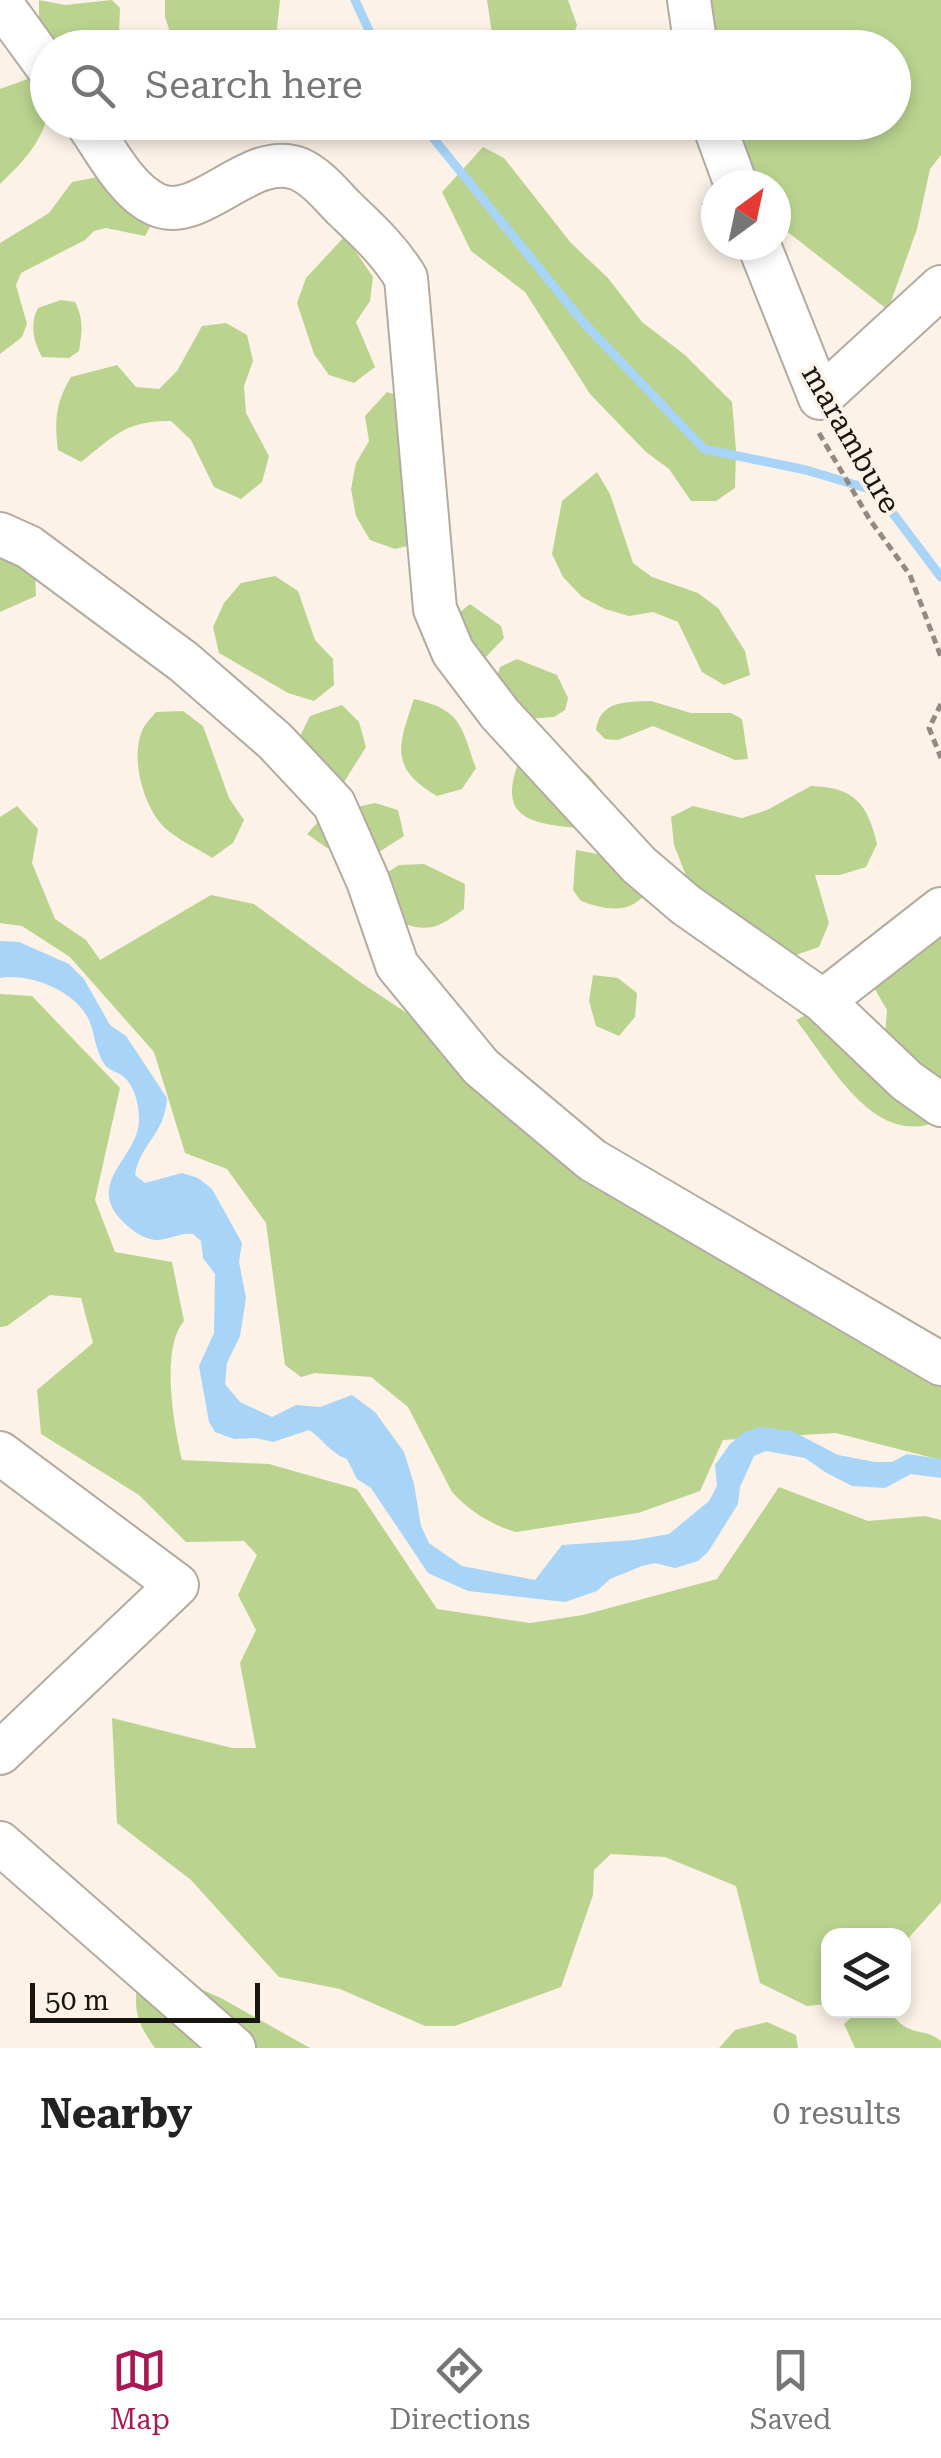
<!DOCTYPE html>
<html lang="en">
<head>
<meta charset="utf-8">
<style>
  :root { --surface:#fff; --page:#f6f6f6; --text:#222; --muted:#767676; --line:#e0e0e0; --accent:#a81854 }
  body { margin:0; font-family:"Roboto Serif",serif; background:var(--page); color:var(--text) }
  .controls { position:absolute; right:30px; bottom:30px; display:grid; overflow:hidden; border-radius:20px; box-shadow:0 5px 15px #0003 }
  .controls button { width:90px; height:90px; display:grid; place-items:center; padding:0; border:0; border-bottom:2px solid var(--line); background:var(--surface); color:var(--text); font:50px sans-serif }
  .compass { position:absolute; left:701px; top:170px; width:90px; height:90px; border-radius:50%; background:var(--surface); box-shadow:0 5px 15px #0003; rotate:33deg }
  .scale { position:absolute; left:30px; bottom:25px; width:230px; box-sizing:border-box; padding-left:10px; border:5px solid #181511; border-top:0; font-size:28px; line-height:35px; white-space:nowrap; color:#181511; -webkit-text-stroke:8px #fcf2e7; paint-order:stroke }
  .list { margin:0; padding:0; list-style:none }
  h2 { display:flex; justify-content:space-between; align-items:center; height:130px; margin:0; padding:0 40px; font-size:42px }
  h2 small { font-size:32px; font-weight:400; color:var(--muted) }
  .icon { flex:none; width:55px; height:55px; fill:none; stroke:currentColor; stroke-width:2; stroke-linecap:round; stroke-linejoin:round }
  .map { position:relative; flex:none; width:941px; height:2048px; overflow:hidden }
  .search { position:absolute; background:var(--surface); box-shadow:0 5px 15px #0003; left:30px; right:30px; top:30px; height:110px; display:flex; align-items:center; gap:25px; box-sizing:border-box; padding:0 35px; border-radius:55px; color:var(--muted); font-size:38px }
  .sheet { height:270px; background:var(--surface) }
  nav { display:flex; justify-content:space-around; align-items:center; box-sizing:border-box; height:140px; border-top:2px solid var(--line); background:var(--surface); font-size:28px; color:var(--muted) }
  nav a { display:grid; justify-items:center; gap:5px }
  nav .on { color:var(--accent) }
  .map>svg:first-child { display:block }
  .green { fill:#bad490 }
  .water { fill:#a7d4f7 }
  .lines { fill:none; stroke-linecap:round; stroke-linejoin:round }
  .stream { stroke:#a7d4f7; stroke-width:9 }
  .minor-casing { stroke:#b4aba0; stroke-width:46 }
  .path { stroke:#928b83; stroke-width:5; stroke-dasharray:8 5; stroke-linecap:butt }
  .minor { stroke:#fff; stroke-width:42 }
  .labels { text-anchor:middle; stroke-width:8; stroke-linejoin:round; paint-order:stroke }
  .street-label { font-size:30px; fill:#181511; stroke:#fcf2e7 }
</style>
</head>
<body>
<div class="map">
<svg width="941" height="2048" viewBox="0 0 941 2048">
  <rect width="100%" height="100%" fill="#fcf2e7"/>
  <path class="green" d="M 39,0 L 65,5 L 112,0 L 120,8 L 119,33 L 98,46 L 53,48 L 39,22 Z
    M 165,0 L 280,0 L 275,47 L 175,47 L 165,17 Z
    M 487,0 L 568,0 L 577,25 L 569,47 L 494,47 Z
    M 666,0 L 941,0 L 941,155 L 930,169 L 917,229 L 888,310 L 776,223 L 776,185 L 739,185 L 702,123 L 894,122 L 894,48 L 679,47 Z
    M 39,75 C 43,87 50,102 47,116 C 42,143 19,166 0,184 L 0,89 Z
    M 483,147 L 504,158 L 571,243 L 608,278 L 642,322 L 685,355 L 732,402 L 736,450 L 735,488 L 716,501 L 691,501 L 669,469 L 646,452 L 590,394 L 525,292 L 471,251 L 442,192 Z
    M 98,177 L 151,225 L 145,236 L 106,228 L 94,231 L 85,240 L 21,273 L 16,285 L 27,324 L 22,337 L 0,354 L 0,243 L 49,213 L 72,182 Z
    M 345,236 L 373,277 L 370,301 L 356,322 L 375,367 L 354,383 L 329,375 L 314,354 L 297,303 L 306,278 Z
    M 61,300 L 75,302 C 84,320 82,332 79,351 L 69,358 L 42,357 C 34,342 29,325 38,308 Z
    M 226,323 L 247,335 L 253,361 L 244,386 L 246,413 L 269,456 L 262,482 L 241,499 L 214,487 L 191,440 L 171,421 C 127,420 114,436 81,462 L 58,450 C 54,420 56,402 71,377 L 117,365 L 136,387 L 159,389 L 177,371 L 202,326 Z
    M 387,392 L 412,400 L 419,543 L 395,549 L 370,540 L 356,516 L 351,489 L 356,463 L 369,441 L 365,416 Z
    M 597,472 L 610,494 L 633,563 L 652,577 L 698,593 L 718,608 L 745,651 L 750,675 L 724,685 L 702,672 L 678,622 L 653,612 L 629,616 L 605,609 L 582,597 L 563,577 L 552,554 L 562,501 Z
    M 0,547 L 35,571 L 36,596 L 0,612 Z
    M 275,576 L 298,591 L 315,640 L 333,659 L 334,685 L 314,701 L 288,693 L 219,653 L 213,627 L 224,603 L 241,583 Z
    M 470,604 L 501,626 L 504,638 L 486,657 L 472,658 L 459,613 Z
    M 517,659 L 557,675 L 568,698 L 565,710 L 554,717 L 527,719 L 496,680 L 500,667 Z
    M 414,699 C 462,710 461,726 476,768 L 462,789 L 437,796 C 389,768 398,746 414,699 Z
    M 651,701 L 691,713 L 731,713 L 742,719 L 748,759 L 735,760 L 653,726 L 618,740 L 605,739 L 596,730 C 600,700 626,702 651,701 Z
    M 342,705 L 359,722 L 366,747 L 339,790 L 299,738 L 310,716 Z
    M 183,711 L 203,726 L 229,798 L 244,820 L 233,843 L 212,858 C 197,848 178,840 165,828 C 144,808 130,759 142,731 C 144,725 151,718 156,712 Z
    M 524,749 C 552,750 599,769 603,801 L 580,828 C 518,824 496,812 524,749 Z
    M 811,786 C 854,787 868,804 877,844 L 866,867 L 840,875 L 815,875 L 829,923 L 819,947 L 796,955 L 743,955 L 704,921 L 674,845 L 671,817 L 693,806 L 742,818 L 767,810 Z
    M 375,803 L 398,810 L 404,836 L 379,852 L 327,848 L 307,834 L 325,814 Z
    M 17,806 L 38,829 L 32,863 L 55,919 L 86,940 L 100,960 L 211,895 L 254,904 L 360,982 L 941,1368 L 941,1460 L 836,1433 L 723,1440 L 700,1491 L 638,1513 L 516,1532 C 493,1526 468,1510 452,1492 L 408,1407 L 371,1377 L 315,1373 L 301,1377 L 285,1365 L 266,1223 L 227,1169 L 185,1153 L 154,1052 L 70,957 L 22,926 L 0,923 L 0,817 Z
    M 576,850 L 603,855 L 650,887 C 634,915 608,911 581,901 L 573,890 Z
    M 424,864 L 465,884 L 464,909 C 436,930 426,933 394,920 L 377,879 L 399,865 Z
    M 941,917 L 941,1120 C 875,1151 831,1064 796,1020 L 818,1009 L 885,1034 L 887,1010 L 874,988 Z
    M 593,975 L 618,978 L 637,993 L 635,1017 L 619,1036 L 596,1026 L 589,1001 Z
    M 0,994 L 32,996 L 120,1088 L 95,1200 L 115,1252 L 172,1262 L 184,1321 C 160,1349 174,1426 182,1460 L 269,1464 L 357,1489 L 437,1609 L 530,1623 L 583,1615 L 717,1579 L 779,1487 L 868,1521 L 925,1516 L 941,1520 L 941,1902 L 904,1943 L 904,1936 L 828,1936 L 828,2004 L 807,2006 L 760,1983 L 736,1886 L 665,1857 L 611,1854 L 594,1870 L 593,1895 L 561,1987 L 455,2026 L 425,2026 L 340,1989 L 279,1977 L 191,1880 L 117,1823 L 112,1718 L 232,1748 L 256,1748 L 240,1663 L 256,1630 L 238,1595 L 257,1555 L 244,1541 L 186,1542 L 139,1495 L 41,1434 L 37,1390 L 93,1343 L 81,1298 L 50,1295 L 7,1326 L 0,1327 Z
    M 157,1970 L 221,1998 L 310,2048 L 155,2048 C 135,2020 133,2008 139,1974 Z
    M 860,2010 L 889,2011 C 911,2040 921,2025 941,2041 L 941,2048 L 855,2048 L 844,2024 Z
    M 767,2022 L 796,2035 L 798,2048 L 719,2048 L 735,2030 Z"/>
  <path class="water" d="M 0,941 L 19,942 L 69,964 L 84,979 L 110,1025 L 126,1036 L 167,1098 C 165,1135 140,1143 135,1175 L 145,1183 L 182,1173 L 198,1178 L 212,1189 L 242,1243 L 239,1262 L 246,1298 L 240,1336 L 227,1363 L 225,1384 L 240,1402 L 272,1417 L 296,1405 L 320,1407 L 352,1395 L 375,1412 L 404,1452 L 414,1484 L 421,1526 L 429,1543 L 462,1566 L 535,1580 L 562,1545 L 635,1540 L 669,1534 L 709,1501 L 717,1486 L 715,1465 L 730,1444 L 744,1432 L 760,1427 L 792,1431 L 838,1455 L 875,1462 L 892,1462 L 907,1454 L 941,1459 L 941,1478 L 911,1474 L 885,1488 L 852,1486 L 825,1472 L 805,1458 L 766,1451 L 754,1456 L 740,1487 L 738,1504 L 708,1552 L 698,1561 L 675,1568 L 655,1563 L 642,1566 L 610,1579 L 597,1591 L 565,1602 L 468,1591 L 428,1573 L 371,1488 L 357,1479 L 347,1459 C 330,1453 323,1439 309,1430 L 273,1442 L 256,1438 L 234,1439 L 215,1432 L 209,1422 L 199,1366 L 214,1333 L 215,1274 L 203,1258 L 201,1241 L 193,1234 C 180,1232 169,1240 156,1240 C 143,1239 133,1231 123,1222 C 83,1182 140,1157 139,1119 C 139,1105 135,1087 124,1077 C 118,1072 110,1071 105,1065 C 94,1049 95,1030 87,1016 C 71,989 28,973 0,978 Z"/>
  <g class="lines">
    <path class="stream" d="M 355,0 L 377,48
      M 420,122 L 583,322 L 704,449 L 806,470 L 876,491 L 941,577"/>
    <defs>
      <path id="minor" d="M 689,0 L 696,48
        M 0,2 L 48,68
        M 86,122 C 105,148 125,190 155,204 C 199,226 250,149 299,169 C 317,177 331,195 345,209 C 368,231 389,250 406,278 L 435,609 L 453,652 L 500,714 L 639,865 L 686,905 L 823,1001 L 907,1081 L 941,1105
        M 713,122 L 736,185
        M 759,245 L 820,398 L 941,287
        M 0,534 L 29,547 L 184,662 L 275,741 L 334,804 L 368,881 L 397,965 L 481,1067 L 592,1160 L 941,1364
        M 823,1001 L 941,909
        M 0,1453 L 177,1585 L 0,1753
        M 0,1843 L 234,2048"/>
    </defs>
    <use href="#minor" class="minor-casing"/>
    <path class="path" d="M 704,203 L 716,238
      M 819,433 L 870,520 L 910,575 L 941,657
      M 941,704 L 929,728 L 941,758"/>
    <use href="#minor" class="minor"/>
  </g>
  <g class="labels">
    <g class="street-label">
      <text transform="translate(851 439) rotate(60)" y="10">marambure</text>
    </g>
  </g>
</svg>
<div class="controls">
<button><svg class="icon" aria-label="layers" viewBox="0 0 24 24"><path d="M12 4l9 5-9 5-9-5zM3 14l9 5 9-5"/></svg></button>
</div>
<svg class="compass" viewBox="-18 -18 36 36"><path d="M0-13l5 13h-10z" fill="#e53935"/><path d="M0 13l5-13h-10z" fill="#767676"/></svg>
<div class="scale">50 m</div>
<div class="search"><svg class="icon" aria-label="search" viewBox="0 0 24 24"><circle cx="10" cy="10" r="6"/><path d="M15 15l6 6"/></svg>Search here</div>
</div>
<section class="sheet">
<h2>Nearby<small>0 results</small></h2>
<ul class="list">
</ul>
</section>
<nav>
<a class="on"><svg class="icon" aria-label="map" viewBox="0 0 24 24"><path d="M3 6l6-2 6 2 6-2v14l-6 2-6-2-6 2zM9 4v14M15 6v14"/></svg>Map</a>
<a><svg class="icon" aria-label="directions" viewBox="0 0 24 24"><path d="M12 3l9 9-9 9-9-9zM9 14v-3h6M13 9l2 2-2 2"/></svg>Directions</a>
<a><svg class="icon" aria-label="saved" viewBox="0 0 24 24"><path d="M7 4h10v16l-5-4-5 4z"/></svg>Saved</a>
</nav>
</body>
</html>
